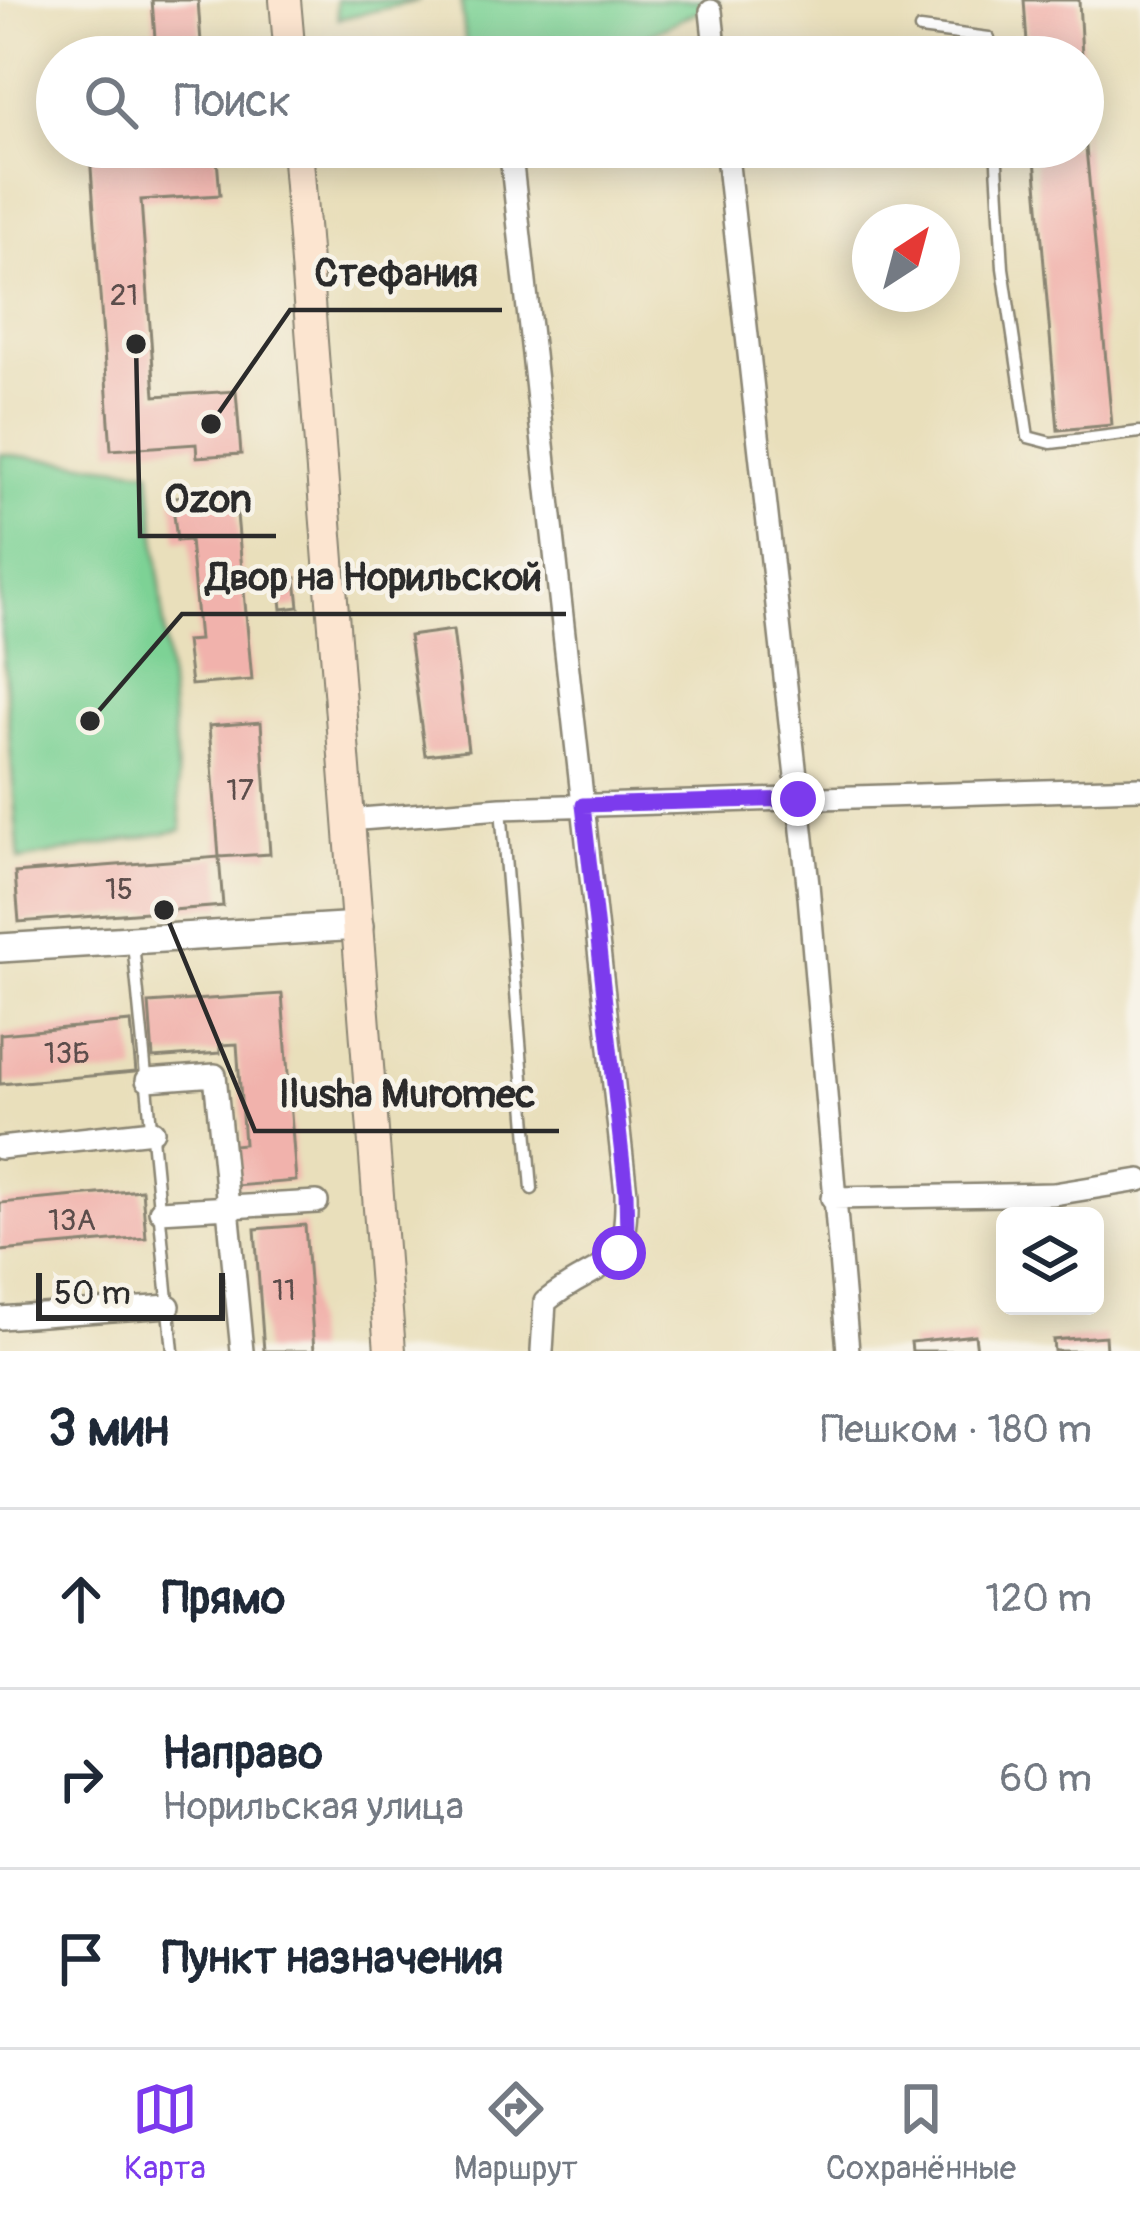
<!DOCTYPE html>
<html lang="ru">
<head>
<meta charset="utf-8">
<style>
  :root { --surface:#fff; --page:#f2f2f3; --text:#1f2937; --muted:#747a83; --line:#e0e1e3; --accent:#7c3aed }
  body { margin:0; font-family:Pangolin,sans-serif; background:var(--page); color:var(--text) }
  .controls { position:absolute; right:36px; bottom:36px; display:grid; overflow:hidden; border-radius:18px; box-shadow:0 6px 30px #0003 }
  .controls button { width:108px; height:108px; display:grid; place-items:center; padding:0; border:0; border-bottom:3px solid var(--line); background:var(--surface); color:var(--text); font:60px sans-serif }
  .compass { position:absolute; left:852px; top:204px; width:108px; height:108px; border-radius:50%; background:var(--surface); box-shadow:0 6px 30px #0003; rotate:36deg }
  .scale { position:absolute; left:36px; bottom:30px; width:189px; box-sizing:border-box; padding-left:12px; border:6px solid #2b2b2b; border-top:0; font-size:33px; line-height:42px; white-space:nowrap; color:#2b2b2b; -webkit-text-stroke:9px #f7f3e8; paint-order:stroke }
  .stop { position:absolute; width:36px; height:36px; margin:-27px; border:9px solid #7c3aed; border-radius:50%; background:#fff }
  .stop.end { background:#7c3aed; border-color:#fff; box-shadow:0 3px 12px #0008 }
  .list { margin:0; padding:0; list-style:none }
  h2 { display:flex; justify-content:space-between; align-items:center; height:156px; margin:0; padding:0 48px; font-size:51px }
  h2 small { font-size:39px; font-weight:400; color:var(--muted) }
  .list li { display:grid; grid-template-columns:78px 1fr auto; gap:36px; align-items:center; box-sizing:border-box; height:180px; padding:0 48px; border-top:3px solid var(--line) }
  .list b { display:block; font-size:45px; white-space:nowrap }
  .list p { margin:0; font-size:39px; white-space:nowrap; color:var(--muted) }
  .list em { font-size:39px; font-style:normal; color:var(--muted) }
  .icon { flex:none; width:66px; height:66px; fill:none; stroke:currentColor; stroke-width:2; stroke-linecap:round; stroke-linejoin:round }
  .map { position:relative; flex:none; width:1140px; height:1351px; overflow:hidden }
  .search { position:absolute; background:var(--surface); box-shadow:0 6px 30px #0003; left:36px; right:36px; top:36px; height:132px; display:flex; align-items:center; gap:30px; box-sizing:border-box; padding:0 42px; border-radius:66px; color:var(--muted); font-size:45px }
  .sheet { height:696px; background:var(--surface) }
  nav { display:flex; justify-content:space-around; align-items:center; box-sizing:border-box; height:168px; border-top:3px solid var(--line); background:var(--surface); font-size:33px; color:var(--muted) }
  nav a { display:grid; justify-items:center; gap:6px }
  nav .on { color:var(--accent) }
  .map>svg:first-child { display:block }
  .green { fill:#7dd295; stroke:#547e60; stroke-width:3 }
  .building { fill:#f1b2ac }
  .lines { fill:none; stroke-linecap:round; stroke-linejoin:round }
  .service-casing { stroke:#8a8573; stroke-width:15 }
  .minor-casing { stroke:#8a8573; stroke-width:26 }
  .tertiary-casing { stroke:#8a8573; stroke-width:32 }
  .secondary-casing { stroke:#8a8573; stroke-width:34 }
  .service { stroke:#fff; stroke-width:10 }
  .minor { stroke:#fff; stroke-width:21 }
  .tertiary { stroke:#fff; stroke-width:27 }
  .secondary { stroke:#fce5d0; stroke-width:30 }
  .route { stroke:#7c3aed; stroke-width:15 }
  .labels { text-anchor:middle; stroke-width:9; stroke-linejoin:round; paint-order:stroke }
  .number-label { font-size:30px; fill:#5c4d4b }
  .leader { fill:none; stroke:#2b2b2b; stroke-width:4.5 }
  .callout-dot { fill:#2b2b2b; stroke:#f7f3e8; stroke-width:4.5 }
  .callout-label { font-size:39px; text-anchor:middle; font-weight:bold; fill:#2b2b2b; stroke:#f7f3e8; stroke-width:9; stroke-linejoin:round; paint-order:stroke }
</style>
</head>
<body>
<div class="map">
<svg width="1140" height="1351" viewBox="0 0 1140 1351">
  <rect width="100%" height="100%" fill="#f7f3e8"/>
  <filter id="ink" filterUnits="userSpaceOnUse"><feTurbulence type="fractalNoise" baseFrequency=".00833" numOctaves="2"/><feDisplacementMap in="SourceGraphic" scale="24" xChannelSelector="R" yChannelSelector="G"/><feConvolveMatrix kernelMatrix="1 2 1 2 8 2 1 2 1" color-interpolation-filters="sRGB"/></filter>
  <filter id="wash" filterUnits="userSpaceOnUse"><feTurbulence type="fractalNoise" baseFrequency=".004" numOctaves="4" result="noise"/><feDisplacementMap in="SourceGraphic" scale="48" xChannelSelector="R" yChannelSelector="G"/><feGaussianBlur stdDeviation="2.7" result="paint"/><feColorMatrix in="noise" values="0 0 0 0 0 0 0 0 0 0 0 0 0 0 0 0 0 1.4 0 .05"/><feComposite in="paint" operator="in"/></filter>
  <g filter="url(#wash)">
    <rect width="100%" height="100%" fill="#e9dfbb"/>
    <path class="green" d="M 336,0 L 421,0 L 338,19 Z
      M 461,0 L 720,0 L 604,57 L 467,57 Z
      M 0,454 L 150,470 L 182,830 L 19,860 L 0,611 Z"/>
    <g id="blocks">
      <path class="building" d="M 152,0 L 198,0 L 202,57 L 143,57 L 143,52 L 156,51 Z
        M 1024,0 L 1079,0 L 1082,57 L 1028,57 Z
        M 1083,116 L 1112,425 L 1058,430 L 1034,147 L 1083,147 Z
        M 172,147 L 216,147 L 220,195 L 141,200 L 155,396 L 236,391 L 241,454 L 197,457 L 196,444 L 111,450 L 90,154 Z
        M 235,492 L 252,680 L 191,685 L 186,641 L 199,640 L 190,540 L 177,541 L 172,497 Z
        M 296,578 L 299,607 L 282,609 L 279,580 Z
        M 453,630 L 468,750 L 425,755 L 409,636 Z
        M 261,722 L 270,854 L 219,857 L 209,726 Z
        M 219,857 L 223,906 L 19,922 L 15,873 Z
        M 282,994 L 296,1181 L 236,1186 L 233,1145 L 244,1144 L 237,1044 L 220,1045 L 220,1053 L 153,1058 L 149,1003 Z
        M 131,1022 L 136,1072 L 0,1084 L 0,1034 Z
        M 142,1190 L 146,1238 L 0,1251 L 0,1203 Z
        M 305,1225 L 314,1351 L 264,1351 L 255,1229 Z
        M 975,1335 L 977,1351 L 912,1351 L 911,1342 Z
        M 1105,1336 L 1106,1351 L 1054,1351 L 1053,1340 Z"/>
    </g>
  </g>
  <g filter="url(#ink)">
    <use href="#blocks" fill-opacity="0" stroke="#8a8573" stroke-width="3"/>
    <g class="lines">
      <defs>
        <path id="service" d="M 920,29 L 989,38 L 990,57
          M 996,147 L 1003,268 L 1028,437 L 1051,443 L 1140,432
          M 501,808 L 532,1189
          M 133,943 L 173,1351"/>
        <path id="minor" d="M 711,11 L 716,57
          M 510,147 L 626,1193 C 628,1279 600,1257 545,1302 L 542,1351
          M 726,147 L 808,884 L 848,1351
          M 348,820 L 501,808 L 1140,788
          M 147,1080 L 215,1075 L 242,1351
          M 0,1148 L 153,1131
          M 832,1198 L 1054,1194 L 1140,1180
          M 160,1211 L 317,1202
          M 0,1318 L 169,1306"/>
        <path id="tertiary" d="M 0,948 L 359,926"/>
        <path id="secondary" d="M 285,0 L 290,57
          M 297,147 L 390,1351"/>
      </defs>
      <use href="#service" class="service-casing"/>
      <use href="#minor" class="minor-casing"/>
      <use href="#tertiary" class="tertiary-casing"/>
      <use href="#secondary" class="secondary-casing"/>
      <use href="#service" class="service"/>
      <use href="#minor" class="minor"/>
      <use href="#tertiary" class="tertiary"/>
      <use href="#secondary" class="secondary"/>
    </g>
  </g>
  <g class="lines" filter="url(#ink)">
    <path class="route" d="M 619,1253 L 627,1234 L 626,1192 L 583,805 L 798,799"/>
  </g>
  <g class="labels">
    <g class="number-label">
      <text x="124" y="305">21</text>
      <text x="240" y="800">17</text>
      <text x="119" y="899">15</text>
      <text x="67" y="1063">13Б</text>
      <text x="72" y="1230">13А</text>
      <text x="284" y="1300">11</text>
    </g>
  </g>
  <path class="leader" d="M211 424L290 310H502M136 344L140 536H276M90 721L182 614H566M164 910L255 1131H559"/>
  <g class="callout-dot">
    <circle cx="211" cy="424" r="12"/>
    <circle cx="136" cy="344" r="12"/>
    <circle cx="90" cy="721" r="12"/>
    <circle cx="164" cy="910" r="12"/>
  </g>
  <g class="callout-label">
    <text x="396" y="286">Стефания</text>
    <text x="208" y="512">Ozon</text>
    <text x="374" y="590">Двор на Норильской</text>
    <text x="407" y="1107">Ilusha Muromec</text>
  </g>
</svg>
<div class="controls">
<button><svg class="icon" aria-label="layers" viewBox="0 0 24 24"><path d="M12 4l9 5-9 5-9-5zM3 14l9 5 9-5"/></svg></button>
</div>
<svg class="compass" viewBox="-18 -18 36 36"><path d="M0-13l5 13h-10z" fill="#e53935"/><path d="M0 13l5-13h-10z" fill="#747a83"/></svg>
<div class="scale">50 m</div>
<div class="stop" style="left:619px;top:1253px"></div>
<div class="stop end" style="left:798px;top:799px"></div>
<div class="search"><svg class="icon" aria-label="search" viewBox="0 0 24 24"><circle cx="10" cy="10" r="6"/><path d="M15 15l6 6"/></svg>Поиск</div>
</div>
<section class="sheet">
<h2>3 мин<small>Пешком · 180 m</small></h2>
<ul class="list">
<li><svg class="icon" aria-label="ahead" viewBox="0 0 24 24"><path d="M12 20V5M6 11l6-6 6 6"/></svg><div><b>Прямо</b></div><em>120 m</em></li>
<li><svg class="icon" aria-label="right" viewBox="0 0 24 24"><path d="M7 20v-9h11M14 6l5 5-5 5"/></svg><div><b>Направо</b><p>Норильская улица</p></div><em>60 m</em></li>
<li><svg class="icon" aria-label="arrive" viewBox="0 0 24 24"><path d="M6 21V4h12l-3 4 3 4H6"/></svg><div><b>Пункт назначения</b></div></li>
</ul>
</section>
<nav>
<a class="on"><svg class="icon" aria-label="map" viewBox="0 0 24 24"><path d="M3 6l6-2 6 2 6-2v14l-6 2-6-2-6 2zM9 4v14M15 6v14"/></svg>Карта</a>
<a><svg class="icon" aria-label="directions" viewBox="0 0 24 24"><path d="M12 3l9 9-9 9-9-9zM9 14v-3h6M13 9l2 2-2 2"/></svg>Маршрут</a>
<a><svg class="icon" aria-label="saved" viewBox="0 0 24 24"><path d="M7 4h10v16l-5-4-5 4z"/></svg>Сохранённые</a>
</nav>
</body>
</html>
